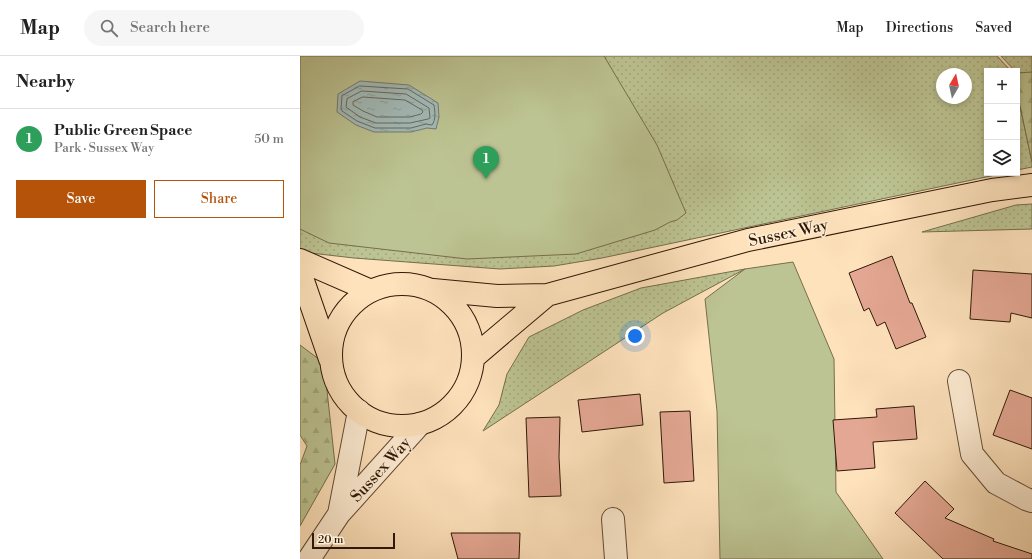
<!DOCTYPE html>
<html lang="en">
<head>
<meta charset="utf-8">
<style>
  :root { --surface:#fff; --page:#f6f6f6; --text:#222; --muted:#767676; --line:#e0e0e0; --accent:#b45309 }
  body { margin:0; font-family:"Libre Bodoni",serif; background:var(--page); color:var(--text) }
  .controls { position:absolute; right:12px; top:12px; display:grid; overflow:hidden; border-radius:0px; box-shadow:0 2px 6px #0003 }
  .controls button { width:36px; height:36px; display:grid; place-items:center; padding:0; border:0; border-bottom:1px solid var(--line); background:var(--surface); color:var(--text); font:20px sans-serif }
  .compass { position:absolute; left:636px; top:12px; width:36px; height:36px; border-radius:50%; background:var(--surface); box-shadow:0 2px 6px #0003; rotate:9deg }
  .scale { position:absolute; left:12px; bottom:10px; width:83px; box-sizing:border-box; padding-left:4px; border:2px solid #2f1907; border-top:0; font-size:11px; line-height:14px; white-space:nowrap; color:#2f1907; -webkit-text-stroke:3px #feecd3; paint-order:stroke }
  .you { position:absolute; left:335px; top:280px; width:14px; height:14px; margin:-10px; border:3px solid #fff; border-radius:50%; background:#1a73e8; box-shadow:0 0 0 6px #1a73e833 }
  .badge { display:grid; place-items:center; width:26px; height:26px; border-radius:50%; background:var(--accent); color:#fff; font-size:13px; font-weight:700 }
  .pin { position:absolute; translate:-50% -33px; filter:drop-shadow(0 1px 2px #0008) }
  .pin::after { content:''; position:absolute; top:21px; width:14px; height:12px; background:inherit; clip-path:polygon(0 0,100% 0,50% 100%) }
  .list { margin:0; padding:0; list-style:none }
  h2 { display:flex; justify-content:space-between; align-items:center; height:52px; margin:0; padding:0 16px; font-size:17px }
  h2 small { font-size:13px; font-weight:400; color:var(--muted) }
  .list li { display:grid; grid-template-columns:26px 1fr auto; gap:12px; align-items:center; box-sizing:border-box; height:60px; padding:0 16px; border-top:1px solid var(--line) }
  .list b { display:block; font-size:15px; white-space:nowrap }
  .list p { margin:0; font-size:13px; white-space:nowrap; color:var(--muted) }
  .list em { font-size:13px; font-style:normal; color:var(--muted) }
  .actions { display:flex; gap:8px; padding:12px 16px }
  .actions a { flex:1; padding:9px 0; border:1px solid var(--accent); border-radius:0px; text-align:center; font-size:14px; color:var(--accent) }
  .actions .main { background:var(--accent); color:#fff }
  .icon { flex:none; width:22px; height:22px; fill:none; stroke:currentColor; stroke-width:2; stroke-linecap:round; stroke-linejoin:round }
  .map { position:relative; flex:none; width:732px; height:503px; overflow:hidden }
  header { display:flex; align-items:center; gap:24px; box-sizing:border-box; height:56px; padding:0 20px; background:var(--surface); border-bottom:1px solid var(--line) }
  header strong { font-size:19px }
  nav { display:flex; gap:22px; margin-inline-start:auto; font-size:14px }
  .search { width:280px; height:36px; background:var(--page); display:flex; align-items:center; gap:10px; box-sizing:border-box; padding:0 14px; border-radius:22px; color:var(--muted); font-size:15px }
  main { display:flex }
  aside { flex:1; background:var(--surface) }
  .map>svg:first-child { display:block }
  .grass { fill:url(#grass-dots); stroke:#766e4d; fill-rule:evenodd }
  .forest { fill:url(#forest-firs); stroke:#766e4d }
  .park { fill:#bdc493; stroke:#766e4d }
  .water { fill:url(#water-ripples); stroke:#757b72 }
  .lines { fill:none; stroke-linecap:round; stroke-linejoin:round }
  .shore { stroke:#696a60; stroke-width:1 }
  .building { fill:#e4a793; stroke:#2f1907 }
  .minor-casing { stroke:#634b34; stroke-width:24 }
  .major-casing { stroke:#2f1907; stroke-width:24 }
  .minor { stroke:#feecd3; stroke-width:22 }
  .major { stroke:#fee2bc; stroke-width:22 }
  .labels { text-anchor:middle; stroke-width:3; stroke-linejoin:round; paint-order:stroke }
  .street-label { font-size:16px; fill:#2f1907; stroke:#feecd3 }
</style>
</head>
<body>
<header>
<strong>Map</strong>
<div class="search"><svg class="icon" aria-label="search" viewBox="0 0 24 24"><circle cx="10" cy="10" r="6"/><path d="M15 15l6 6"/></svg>Search here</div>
<nav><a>Map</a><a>Directions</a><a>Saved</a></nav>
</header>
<main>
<aside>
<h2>Nearby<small></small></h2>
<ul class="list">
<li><span class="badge" style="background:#2e9e5b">1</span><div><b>Public Green Space</b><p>Park · Sussex Way</p></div><em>50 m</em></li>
</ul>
<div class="actions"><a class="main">Save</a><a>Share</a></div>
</aside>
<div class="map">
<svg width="732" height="503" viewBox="0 0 732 503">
  <defs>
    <pattern id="grass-dots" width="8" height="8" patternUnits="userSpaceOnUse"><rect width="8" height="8" fill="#bdc493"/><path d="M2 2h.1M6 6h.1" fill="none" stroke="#a3a87d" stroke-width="1.8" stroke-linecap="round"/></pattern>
    <pattern id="forest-firs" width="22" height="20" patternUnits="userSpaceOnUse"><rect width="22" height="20" fill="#bdc493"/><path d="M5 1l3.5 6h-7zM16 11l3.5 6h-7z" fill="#a3a87d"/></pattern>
    <pattern id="water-ripples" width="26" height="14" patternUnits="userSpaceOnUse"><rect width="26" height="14" fill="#a3bcba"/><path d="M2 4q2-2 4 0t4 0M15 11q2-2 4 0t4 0" fill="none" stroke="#8da19e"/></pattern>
  </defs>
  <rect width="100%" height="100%" fill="#fee2bc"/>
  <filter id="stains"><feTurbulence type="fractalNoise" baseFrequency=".005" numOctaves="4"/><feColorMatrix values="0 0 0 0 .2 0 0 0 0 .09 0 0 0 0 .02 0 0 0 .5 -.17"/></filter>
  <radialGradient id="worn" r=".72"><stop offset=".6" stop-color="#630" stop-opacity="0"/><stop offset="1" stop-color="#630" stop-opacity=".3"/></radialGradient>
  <path class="grass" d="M 0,0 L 697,0 L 711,15 L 687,15 L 687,117 L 705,117 L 302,202 L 254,210 L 200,213 L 54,202 L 2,196 L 0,195 ZM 642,18 L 666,18 L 666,42 L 642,42 Z
    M 701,0 L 732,0 L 732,23 L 723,23 L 717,17 L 717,15 L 715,15 Z
    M 717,36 L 732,106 L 732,111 L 717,114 Z
    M 732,148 L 732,173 L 622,176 L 716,149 Z
    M 445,213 L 363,257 L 183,375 L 199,349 L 207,318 L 229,281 L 283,254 L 341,232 Z"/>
  <path class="forest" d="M 732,16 L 732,106 L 717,36 L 717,17 Z
    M 0,289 L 24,307 L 35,408 L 0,470 L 0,409 L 7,390 L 0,379 Z"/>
  <path class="park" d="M 0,0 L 304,0 L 357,89 L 386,157 L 377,164 L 370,166 L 355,174 L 276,198 L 167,203 L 29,187 L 0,173 Z
    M 493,206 L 534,303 L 536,436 L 583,503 L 420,503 L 417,355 L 405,243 L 445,213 Z"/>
  <path class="water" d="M 60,25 L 109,29 L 138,47 L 139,61 L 136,73 L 127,72 L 111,76 L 74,76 L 56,69 L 37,56 L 38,38 Z"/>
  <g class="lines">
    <path class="shore" d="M 60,30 L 108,33 L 134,49 C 135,55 136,64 132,69 L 126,68 L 111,72 L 75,72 L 57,65 L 42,55 L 41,53 L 42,40 Z
      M 62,35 L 106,38 L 129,52 L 130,62 L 128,63 L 110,67 L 76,67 L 60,61 L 46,51 L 47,43 Z
      M 63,41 L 105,44 L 122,54 L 123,56 L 121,58 L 110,61 L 77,61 L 63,55 L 53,49 L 53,46 Z"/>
  </g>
  <path class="building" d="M 592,200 L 610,247 L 612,247 L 626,281 L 596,293 L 585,266 L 577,270 L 569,252 L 564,255 L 549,217 Z
    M 673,214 L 732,218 L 732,262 L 711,257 L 710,266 L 670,263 Z
    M 710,334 L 732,342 L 732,393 L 693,379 Z
    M 340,338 L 343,369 L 282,376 L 278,344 Z
    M 614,350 L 617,383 L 573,386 L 575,412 L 537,415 L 533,364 L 577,361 L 576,353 Z
    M 390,355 L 394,425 L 364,427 L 360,356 Z
    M 260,361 L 259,401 L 261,440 L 229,441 L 226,362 Z
    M 625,425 L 654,453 L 645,462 L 694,483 L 693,485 L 732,498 L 732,503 L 643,503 L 595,457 Z
    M 151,477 L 220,477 L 219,503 L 158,503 Z"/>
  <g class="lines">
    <defs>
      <path id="minor" d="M 659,325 L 672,398 L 696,427 L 726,443 L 732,445
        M 39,458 L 59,355
        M 313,463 L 316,503
        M 9,503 L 39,458 L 120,368"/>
      <path id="major" d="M 0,204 L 71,235
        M 0,216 L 30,303
        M31 299a71 71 0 1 1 142 0a71 71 0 1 1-142 0Z
        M 133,234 L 197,240 L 247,239 L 448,184 L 692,134 L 732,129
        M 174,301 L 247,239"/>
    </defs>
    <use href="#minor" class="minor-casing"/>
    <use href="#major" class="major-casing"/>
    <use href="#minor" class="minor"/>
    <use href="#major" class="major"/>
  </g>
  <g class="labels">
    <g class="street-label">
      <text transform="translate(488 176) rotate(-12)" y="6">Sussex Way</text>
      <text transform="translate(80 413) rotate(-48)" y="6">Sussex Way</text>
    </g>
  </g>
  <rect width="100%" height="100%" filter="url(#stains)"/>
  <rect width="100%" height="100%" fill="url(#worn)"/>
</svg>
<div class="controls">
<button>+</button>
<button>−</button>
<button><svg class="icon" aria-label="layers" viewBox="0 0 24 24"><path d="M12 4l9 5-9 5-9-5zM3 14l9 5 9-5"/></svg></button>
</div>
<svg class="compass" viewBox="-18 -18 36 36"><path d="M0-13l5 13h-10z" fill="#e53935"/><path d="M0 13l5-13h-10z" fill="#767676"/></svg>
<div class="scale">20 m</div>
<div class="you"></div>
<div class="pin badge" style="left:186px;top:123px;background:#2e9e5b">1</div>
</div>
</main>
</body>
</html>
